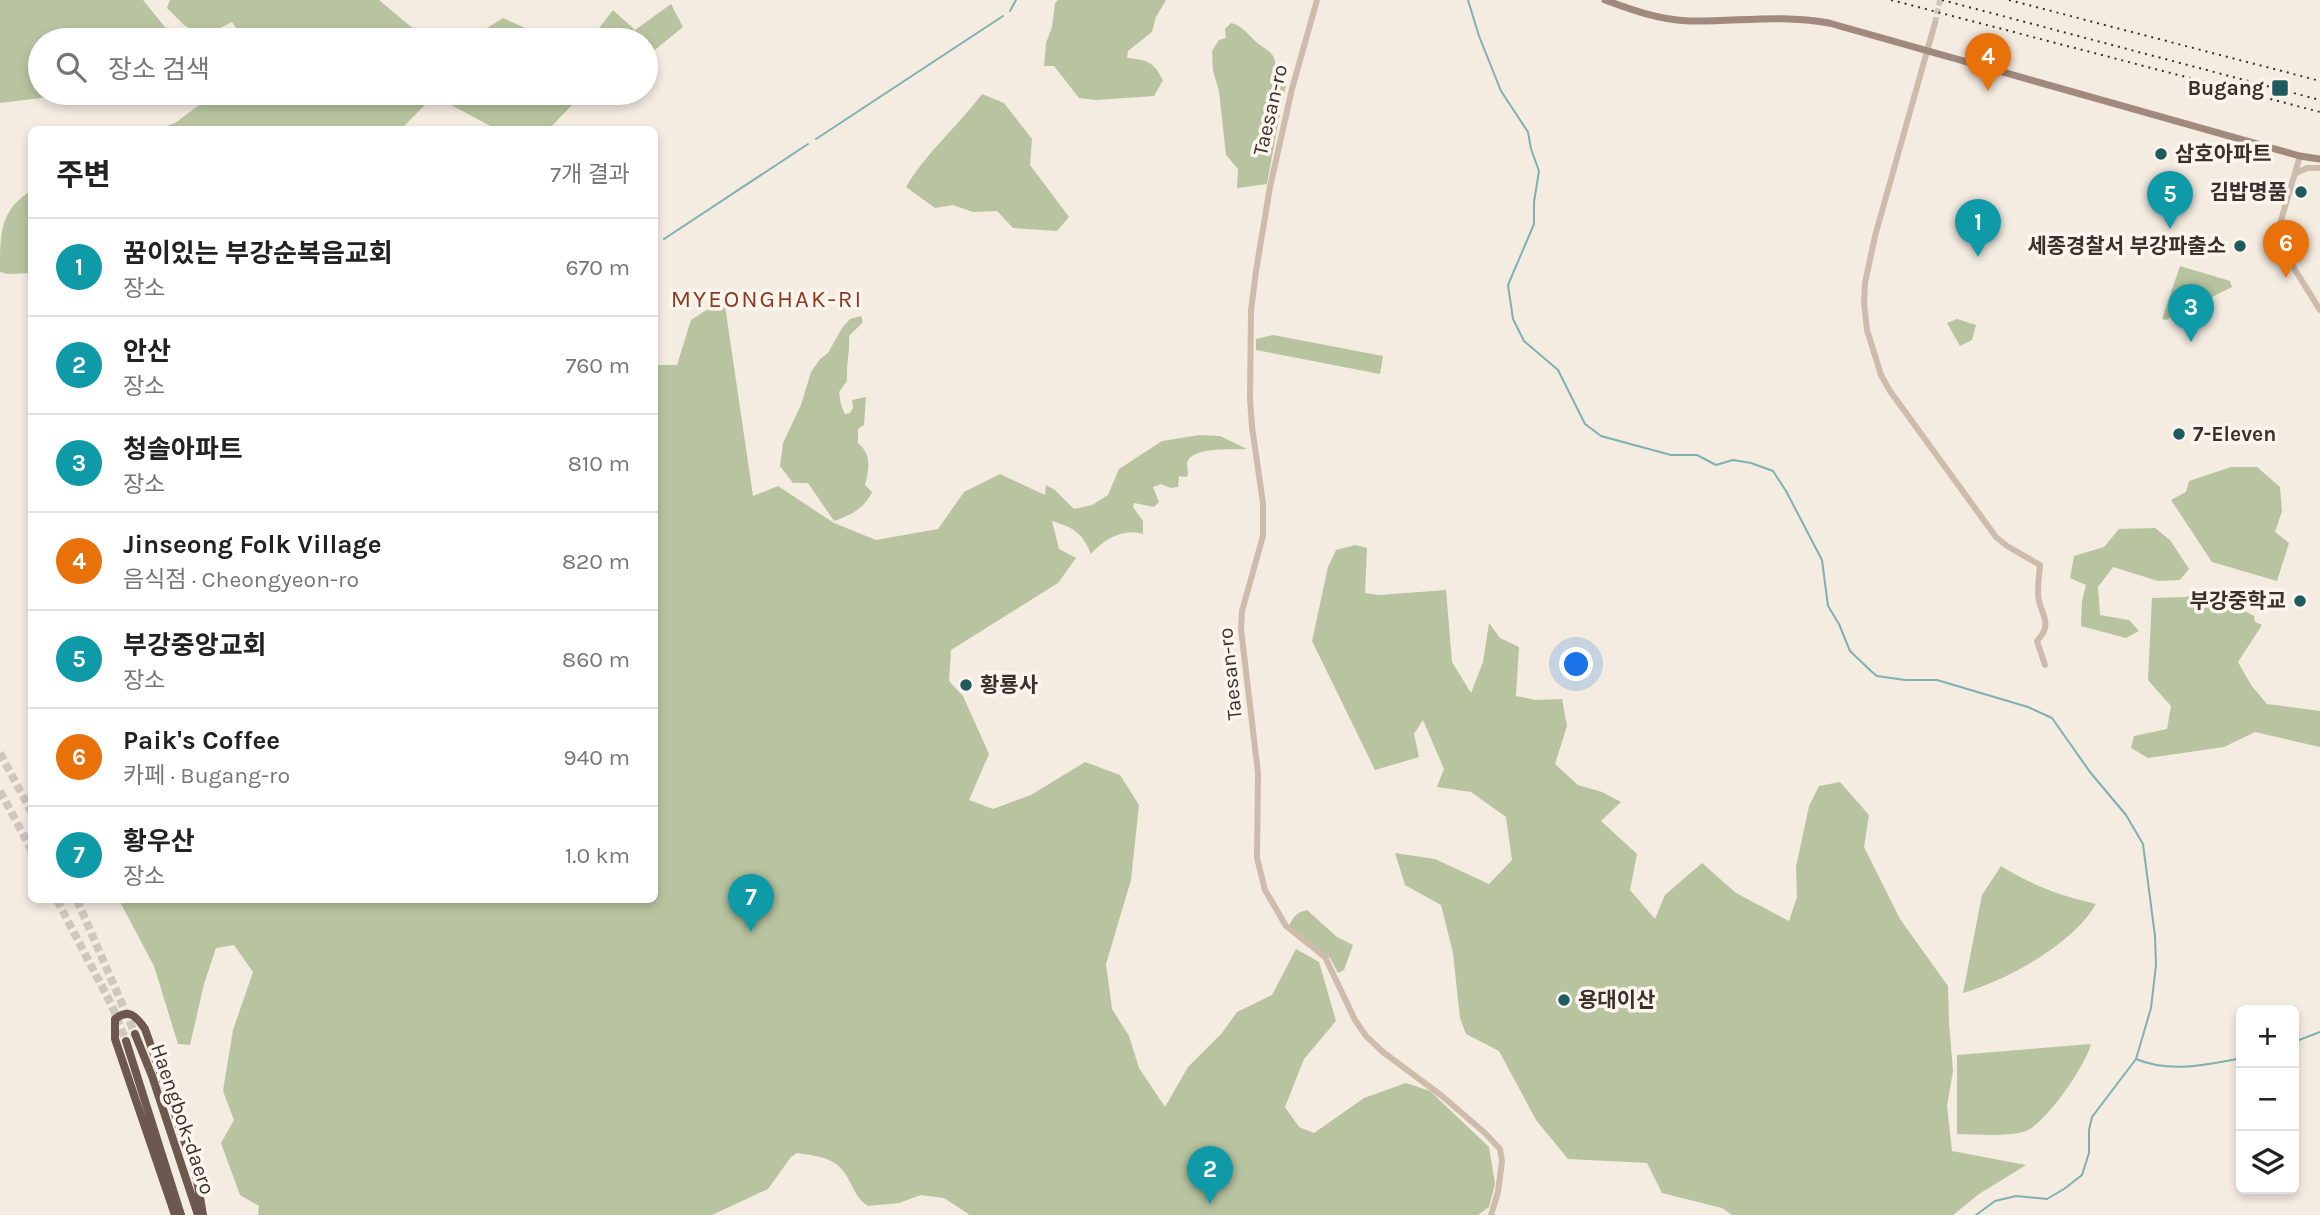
<!DOCTYPE html>
<html lang="ko">
<head>
<meta charset="utf-8">
<style>
  :root { --surface:#fff; --page:#f2f2f2; --text:#222; --muted:#767676; --line:#e0e0e0; --accent:#1f5a5e }
  body { margin:0; font-family:Karla,"Noto Sans KR",sans-serif; background:var(--page); color:var(--text) }
  .controls { position:absolute; right:21px; bottom:21px; display:grid; overflow:hidden; border-radius:10px; box-shadow:0 4px 10px #0003 }
  .controls button { width:63px; height:63px; display:grid; place-items:center; padding:0; border:0; border-bottom:2px solid var(--line); background:var(--surface); color:var(--text); font:35px sans-serif }
  .you { position:absolute; left:1577px; top:665px; width:24px; height:24px; margin:-18px; border:5px solid #fff; border-radius:50%; background:#1a73e8; box-shadow:0 0 0 10px #1a73e833 }
  .badge { display:grid; place-items:center; width:46px; height:46px; border-radius:50%; background:var(--accent); color:#fff; font-size:23px; font-weight:700 }
  .pin { position:absolute; translate:-50% -58px; filter:drop-shadow(0 2px 4px #0008) }
  .pin::after { content:''; position:absolute; top:37px; width:24px; height:21px; background:inherit; clip-path:polygon(0 0,100% 0,50% 100%) }
  .list { margin:0; padding:0; list-style:none }
  h2 { display:flex; justify-content:space-between; align-items:center; height:91px; margin:0; padding:0 28px; font-size:30px }
  h2 small { font-size:23px; font-weight:400; color:var(--muted) }
  .list li { display:grid; grid-template-columns:46px 1fr auto; gap:21px; align-items:center; box-sizing:border-box; height:98px; padding:0 28px; border-top:2px solid var(--line) }
  .list b { display:block; font-size:26px; white-space:nowrap }
  .list p { margin:0; font-size:23px; white-space:nowrap; color:var(--muted) }
  .list em { font-size:23px; font-style:normal; color:var(--muted) }
  .icon { flex:none; width:38px; height:38px; fill:none; stroke:currentColor; stroke-width:2; stroke-linecap:round; stroke-linejoin:round }
  .map { position:relative; flex:none; width:2320px; height:1215px; overflow:hidden }
  .search { position:absolute; background:var(--surface); box-shadow:0 4px 10px #0003; left:28px; top:28px; width:630px; height:77px; display:flex; align-items:center; gap:18px; box-sizing:border-box; padding:0 24px; border-radius:38px; color:var(--muted); font-size:26px }
  .panel { position:absolute; background:var(--surface); box-shadow:0 4px 10px #0003; left:28px; top:126px; width:630px; height:777px; border-radius:10px }
  .map>svg:first-child { display:block }
  .green { fill:#b8c4a0 }
  .lines { fill:none; stroke-linecap:round; stroke-linejoin:round }
  .stream { stroke:#7fb0b2; stroke-width:2 }
  .tertiary-tunnel { stroke:#cfc6bd; stroke-width:6; stroke-dasharray:6 3; stroke-linecap:butt }
  .trunk-tunnel { stroke:#cfc6bd; stroke-width:8; stroke-dasharray:8 4; stroke-linecap:butt }
  .tertiary { stroke:#cdbbac; stroke-width:6 }
  .secondary { stroke:#a18a7d; stroke-width:7 }
  .trunk { stroke:#6c584f; stroke-width:8 }
  .rail { stroke:#3b302b; stroke-width:2; stroke-dasharray:2 5; stroke-linecap:butt }
  .poi-dot { fill:#1f5a5e; stroke:#fbf5ee; stroke-width:2.5 }
  .labels { text-anchor:middle; stroke-width:7; stroke-linejoin:round; paint-order:stroke }
  .poi-label { font-size:21px; font-weight:bold; fill:#3b302b; stroke:#fbf5ee; text-anchor:end }
  .street-label { font-size:21px; fill:#3b302b; stroke:#fbf5ee }
  .quarter-label { font-size:24px; letter-spacing:2px; fill:#8c3b22; stroke:#fbf5ee }
</style>
</head>
<body>
<div class="map">
<svg width="2320" height="1215" viewBox="0 0 2320 1215">
  <rect width="100%" height="100%" fill="#f4ebe1"/>
  <path class="green" d="M 0,0 L 143,0 L 169,32 L 166,40 L 40,40 L 40,93 L 82,93 L 0,103 Z
    M 170,0 L 379,0 L 427,40 L 244,40 L 232,22 L 203,37 L 184,25 L 167,8 Z
    M 1058,0 L 1166,0 L 1156,17 L 1152,32 L 1128,51 L 1127,58 C 1147,60 1153,61 1163,80 L 1154,96 L 1096,100 L 1079,98 L 1054,66 L 1044,66 L 1046,43 L 1052,27 L 1055,3 Z
    M 671,4 L 683,27 L 646,57 L 646,40 L 560,40 L 596,32 L 613,10 L 635,30 Z
    M 503,18 L 552,40 L 468,40 Z
    M 1231,23 C 1241,25 1246,32 1254,40 C 1264,50 1278,51 1275,70 L 1287,82 L 1282,102 L 1267,184 L 1237,188 L 1238,169 L 1226,155 L 1219,91 L 1213,71 L 1212,51 L 1219,40 L 1226,38 L 1225,29 Z
    M 215,93 L 592,93 L 575,102 L 549,129 L 496,129 L 451,105 L 431,99 L 405,125 L 404,129 L 160,129 L 175,123 Z
    M 982,94 L 1004,103 L 1032,139 L 1030,165 L 1069,217 L 1057,231 L 1013,228 L 997,211 L 973,212 L 953,205 L 935,208 L 906,187 C 926,153 958,126 982,94 Z
    M 31,191 L 31,273 L 8,274 L 0,272 C 0,233 0,210 31,191 Z
    M 2180,266 L 2230,281 L 2232,287 L 2166,320 L 2162,319 Z
    M 724,299 L 753,496 L 778,486 L 834,523 L 876,540 L 938,529 L 964,492 L 1000,474 L 1045,495 L 1046,485 L 1055,490 L 1074,509 L 1092,505 L 1108,495 L 1119,469 L 1162,441 L 1200,435 L 1220,436 L 1247,449 C 1234,450 1191,446 1187,463 C 1187,467 1188,471 1188,475 L 1186,477 L 1179,476 L 1178,487 L 1171,488 L 1161,484 L 1153,487 L 1159,502 L 1154,507 L 1134,503 L 1133,507 L 1143,521 L 1143,534 C 1123,528 1104,539 1091,554 C 1082,532 1074,528 1052,521 L 1059,549 L 1076,558 L 1058,583 L 951,650 L 949,681 L 963,696 L 989,754 L 969,800 L 993,809 L 1031,795 L 1085,762 L 1120,775 L 1139,805 L 1131,880 L 1106,964 L 1112,1009 L 1129,1036 L 1139,1068 L 1165,1107 L 1188,1067 L 1222,1033 L 1237,1012 L 1272,995 L 1296,949 L 1319,962 L 1336,1021 L 1304,1059 L 1285,1107 L 1299,1127 L 1314,1133 L 1364,1098 L 1406,1083 L 1430,1091 L 1489,1147 L 1495,1184 L 1489,1207 L 1478,1215 L 970,1215 L 944,1198 L 921,1195 L 899,1203 L 868,1206 C 859,1200 856,1194 851,1184 C 839,1158 824,1157 797,1153 L 791,1157 L 768,1189 L 712,1215 L 258,1215 L 259,1206 L 240,1195 L 221,1143 L 234,1120 L 223,1091 L 233,1030 L 253,972 L 234,945 L 216,948 L 204,984 L 190,1045 L 178,1044 L 154,966 L 119,900 L 654,900 L 655,365 L 677,365 L 691,320 Z
    M 861,316 L 863,322 L 849,336 C 850,352 846,365 847,381 L 839,392 L 841,405 L 845,414 L 850,413 L 853,408 L 852,400 L 866,397 L 864,425 L 858,429 L 858,443 C 872,454 869,470 865,485 L 872,492 C 864,509 851,515 834,521 L 808,483 L 793,483 L 780,466 L 783,443 L 801,405 L 811,372 L 820,359 L 828,353 L 842,328 L 850,319 Z
    M 1957,319 L 1976,325 L 1972,340 L 1960,346 L 1947,323 Z
    M 1273,335 L 1383,356 L 1380,374 L 1256,350 L 1256,339 Z
    M 2231,467 L 2257,467 L 2280,487 L 2282,511 L 2275,532 L 2289,543 L 2277,581 L 2212,562 L 2171,500 L 2186,492 L 2189,481 Z
    M 2155,528 L 2170,540 L 2189,569 L 2180,580 L 2158,581 L 2113,567 L 2098,587 L 2100,615 L 2129,620 L 2139,631 L 2126,638 L 2081,626 L 2082,601 L 2086,585 L 2070,578 L 2074,556 L 2104,547 L 2119,529 Z
    M 1355,545 L 1367,548 L 1365,593 L 1379,595 L 1446,590 L 1452,662 L 1471,693 L 1483,662 L 1489,623 L 1500,638 L 1519,647 L 1516,696 L 1536,700 L 1562,699 L 1567,726 L 1555,764 L 1578,785 L 1602,792 L 1621,802 L 1601,821 L 1637,854 L 1630,890 L 1655,919 L 1665,895 L 1702,863 L 1736,893 L 1789,921 L 1797,897 L 1796,867 L 1809,806 L 1819,786 L 1840,782 L 1869,815 L 1864,847 L 1900,919 L 1948,986 L 1949,1023 L 1953,1071 L 1947,1106 L 1952,1151 L 2026,1165 L 1979,1194 L 1953,1215 L 1732,1215 L 1722,1208 L 1662,1193 L 1647,1163 L 1568,1159 L 1536,1120 L 1499,1051 L 1466,1034 L 1460,1018 L 1453,953 L 1441,905 L 1405,885 L 1395,853 L 1435,859 L 1489,884 L 1512,860 L 1506,817 L 1471,792 L 1437,787 L 1444,769 L 1423,720 L 1414,734 L 1419,757 L 1375,770 L 1312,641 L 1328,567 L 1336,550 Z
    M 2207,588 L 2224,592 L 2237,607 L 2254,616 L 2255,622 L 2262,625 L 2238,662 L 2251,685 L 2267,704 L 2320,711 L 2320,747 L 2255,732 L 2224,747 L 2148,758 L 2131,748 L 2134,736 L 2167,729 L 2171,706 L 2148,680 L 2152,598 L 2186,597 Z
    M 2001,866 C 2033,886 2059,895 2096,904 C 2073,944 2006,981 1963,993 L 1982,895 Z
    M 1307,910 L 1337,937 L 1353,945 L 1344,970 L 1338,973 L 1330,958 L 1289,926 C 1293,917 1297,912 1307,910 Z
    M 2091,1044 C 2086,1065 2044,1127 2023,1132 C 2002,1137 1978,1134 1957,1134 L 1957,1055 Z"/>
  <g class="lines">
    <path class="stream" d="M 1468,0 L 1479,36 L 1501,91 L 1528,132 L 1531,149 L 1539,171 L 1534,202 L 1534,224 L 1508,285 L 1513,319 L 1524,341 L 1558,370 L 1585,424 L 1601,436 L 1671,455 L 1697,455 L 1716,465 L 1733,460 L 1751,463 L 1773,471 L 1786,491 L 1822,560 L 1828,606 L 1839,624 L 1850,651 L 1871,671 L 1877,676 L 1905,680 L 1937,680 L 2028,707 L 2052,718 L 2090,772 L 2126,815 L 2143,844 L 2155,936 L 2156,965 L 2151,1008 L 2136,1059 L 2092,1117 L 2089,1130 L 2089,1153 L 2082,1175 L 2064,1189 L 2047,1199 L 2016,1196 L 1995,1201 L 1976,1215
      M 1010,11 L 1016,0
      M 816,139 L 1003,16
      M 664,239 L 808,144
      M 654,245 L 657,244
      M 2294,1042 L 2320,1032
      M 2136,1059 C 2169,1073 2207,1065 2241,1058"/>
    <path class="tertiary-tunnel" d="M 1935,23 L 1940,0"/>
    <path class="trunk-tunnel" d="M 0,753 L 32,813
      M 0,791 L 32,851
      M 57,900 L 112,1006 L 126,1041
      M 77,900 L 135,1034"/>
    <path class="tertiary" d="M 1317,0 L 1292,89 L 1270,187 L 1256,271 L 1251,311 L 1250,398 L 1252,427 L 1263,503 L 1263,536 L 1242,611 L 1241,629 L 1258,773 L 1257,858 L 1265,890 L 1286,926 L 1325,957 L 1355,1020 L 1366,1036 L 1383,1052 L 1442,1096 L 1485,1133 L 1500,1149 L 1502,1161 L 1498,1192 L 1491,1215
      M 1935,23 L 1875,236 L 1865,283 L 1864,303 L 1867,330 L 1881,375 L 1890,391 L 1996,537 L 2007,546 L 2040,565 C 2039,575 2038,584 2038,594 C 2039,614 2055,622 2037,641 L 2045,665
      M 2300,156 L 2277,234 L 2279,244 L 2320,310
      M 2296,173 L 2307,168 L 2320,168"/>
    <path class="secondary" d="M 1605,0 C 1632,10 1660,20 1689,21 C 1738,22 1779,14 1829,23 L 2300,156 L 2320,159"/>
    <path class="trunk" d="M 135,1034 L 152,1076 L 198,1215
      M 126,1041 L 181,1215
      M 175,1215 L 115,1039 L 115,1019 C 129,1008 136,1016 145,1029 L 196,1174 L 203,1215"/>
    <path class="rail" d="M 1891,0 L 2320,112
      M 1942,0 L 2320,100
      M 2009,0 L 2320,81"/>
  </g>
  <g class="poi-dot">
    <rect x="2271" y="79" width="18" height="18" rx="3.5"/>
    <circle cx="2161" cy="154" r="7"/>
    <circle cx="2301" cy="192" r="7"/>
    <circle cx="2240" cy="246" r="7"/>
    <circle cx="2179" cy="434" r="7"/>
    <circle cx="2300" cy="601" r="7"/>
    <circle cx="966" cy="685" r="7"/>
    <circle cx="1564" cy="1000" r="7"/>
  </g>
  <g class="labels">
    <g class="poi-label">
      <text x="2264" y="95">Bugang</text>
      <text x="2175" y="161" text-anchor="start">삼호아파트</text>
      <text x="2287" y="199">김밥명품</text>
      <text x="2226" y="253">세종경찰서 부강파출소</text>
      <text x="2193" y="441" text-anchor="start">7-Eleven</text>
      <text x="2286" y="608">부강중학교</text>
      <text x="980" y="692" text-anchor="start">황룡사</text>
      <text x="1578" y="1007" text-anchor="start">용대이산</text>
    </g>
    <g class="street-label">
      <text transform="translate(1270 110) rotate(-77)" y="7">Taesan-ro</text>
      <text transform="translate(1230 674) rotate(-96)" y="7">Taesan-ro</text>
      <text transform="translate(183 1119) rotate(71)" y="7">Haengbok-daero</text>
    </g>
    <g class="quarter-label">
      <text x="767" y="307">MYEONGHAK-RI</text>
    </g>
  </g>
</svg>
<div class="controls">
<button>+</button>
<button>−</button>
<button><svg class="icon" aria-label="layers" viewBox="0 0 24 24"><path d="M12 4l9 5-9 5-9-5zM3 14l9 5 9-5"/></svg></button>
</div>
<div class="you"></div>
<div class="pin badge" style="left:1978px;top:257px;background:#0f9aa8">1</div>
<div class="pin badge" style="left:1210px;top:1204px;background:#0f9aa8">2</div>
<div class="pin badge" style="left:2191px;top:342px;background:#0f9aa8">3</div>
<div class="pin badge" style="left:1988px;top:91px;background:#e8710a">4</div>
<div class="pin badge" style="left:2170px;top:229px;background:#0f9aa8">5</div>
<div class="pin badge" style="left:2286px;top:278px;background:#e8710a">6</div>
<div class="pin badge" style="left:751px;top:932px;background:#0f9aa8">7</div>
<div class="search"><svg class="icon" aria-label="search" viewBox="0 0 24 24"><circle cx="10" cy="10" r="6"/><path d="M15 15l6 6"/></svg>장소 검색</div>
<section class="panel">
<h2>주변<small>7개 결과</small></h2>
<ul class="list">
<li><span class="badge" style="background:#0f9aa8">1</span><div><b>꿈이있는 부강순복음교회</b><p>장소</p></div><em>670 m</em></li>
<li><span class="badge" style="background:#0f9aa8">2</span><div><b>안산</b><p>장소</p></div><em>760 m</em></li>
<li><span class="badge" style="background:#0f9aa8">3</span><div><b>청솔아파트</b><p>장소</p></div><em>810 m</em></li>
<li><span class="badge" style="background:#e8710a">4</span><div><b>Jinseong Folk Village</b><p>음식점 · Cheongyeon-ro</p></div><em>820 m</em></li>
<li><span class="badge" style="background:#0f9aa8">5</span><div><b>부강중앙교회</b><p>장소</p></div><em>860 m</em></li>
<li><span class="badge" style="background:#e8710a">6</span><div><b>Paik's Coffee</b><p>카페 · Bugang-ro</p></div><em>940 m</em></li>
<li><span class="badge" style="background:#0f9aa8">7</span><div><b>황우산</b><p>장소</p></div><em>1.0 km</em></li>
</ul>
</section>
</div>
</body>
</html>
